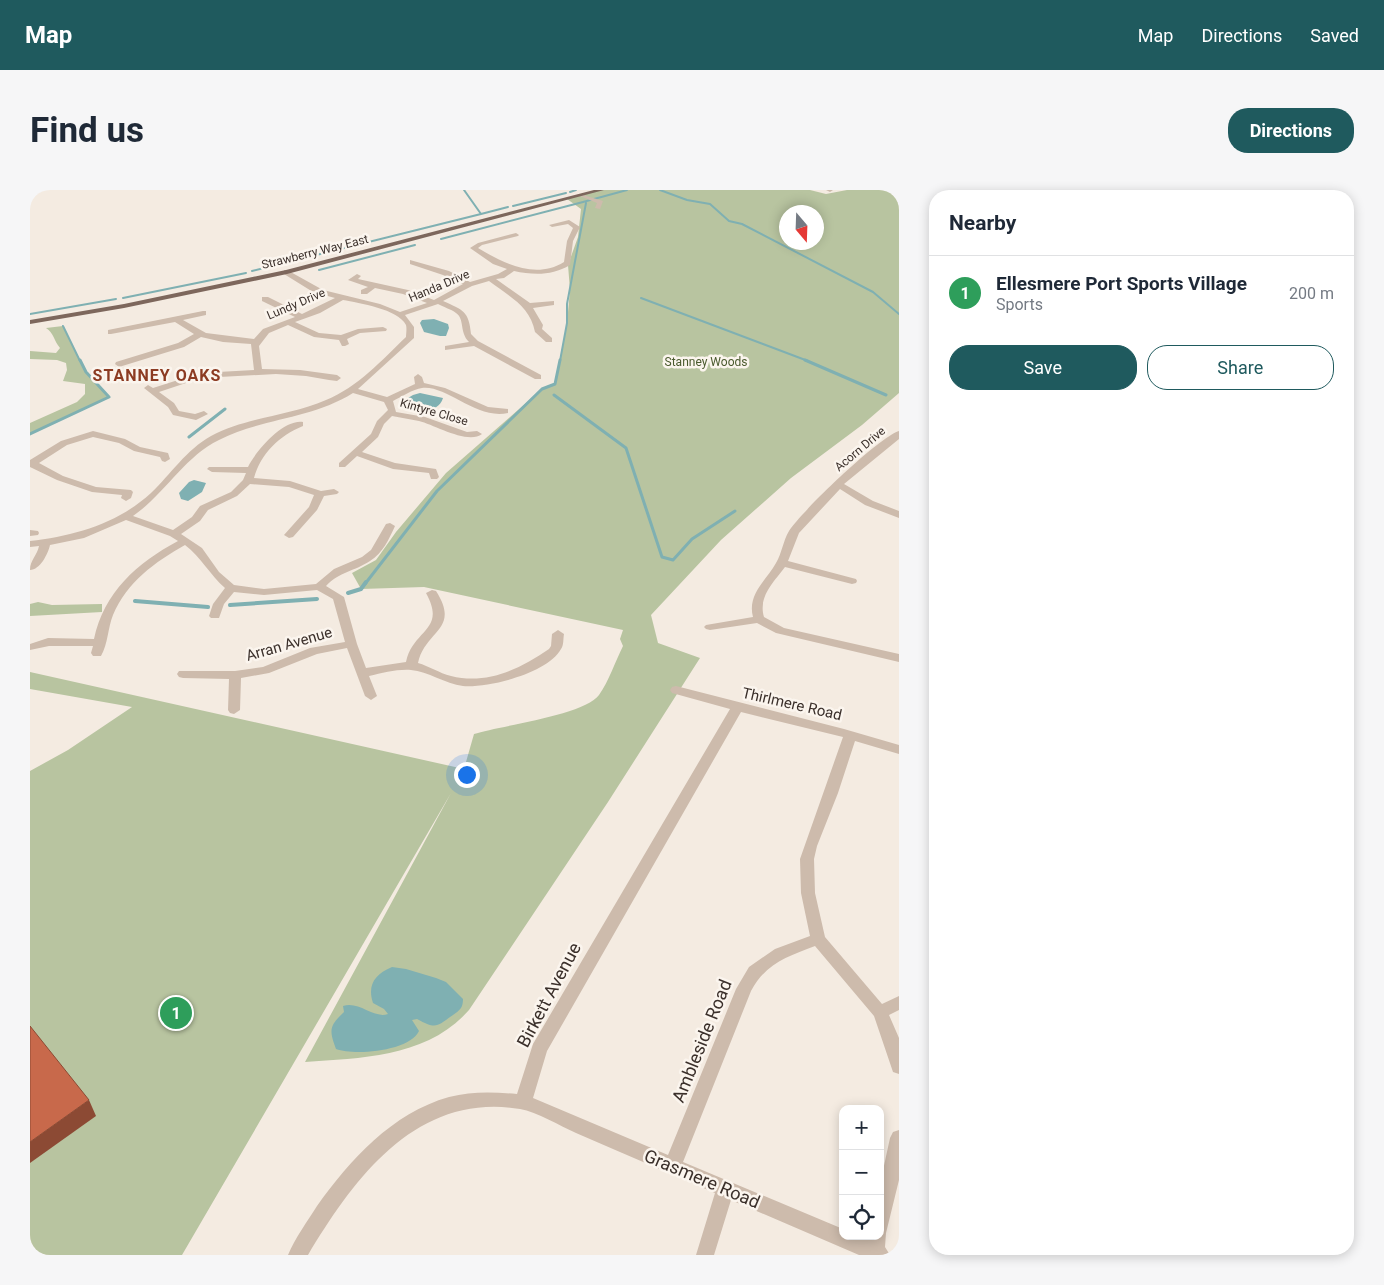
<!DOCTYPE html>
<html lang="en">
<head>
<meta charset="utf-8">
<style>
  :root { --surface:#fff; --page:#f6f6f7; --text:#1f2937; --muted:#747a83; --line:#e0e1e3; --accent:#1f5a5e }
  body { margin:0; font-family:Roboto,sans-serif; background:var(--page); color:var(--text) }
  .controls { position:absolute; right:15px; bottom:15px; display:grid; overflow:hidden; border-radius:10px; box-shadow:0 2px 12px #0003 }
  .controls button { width:45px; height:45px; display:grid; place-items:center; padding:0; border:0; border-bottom:1px solid var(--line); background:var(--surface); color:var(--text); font:25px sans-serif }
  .compass { position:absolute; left:749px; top:15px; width:45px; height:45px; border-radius:50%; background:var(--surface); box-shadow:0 2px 12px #0003; rotate:161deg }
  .you { position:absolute; left:436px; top:584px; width:18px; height:18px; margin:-12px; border:4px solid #fff; border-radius:50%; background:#1a73e8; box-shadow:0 0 0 8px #1a73e833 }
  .badge { display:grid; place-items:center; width:32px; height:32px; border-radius:50%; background:var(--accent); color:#fff; font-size:16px; font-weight:700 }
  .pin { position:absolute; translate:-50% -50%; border:2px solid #fff; box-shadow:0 1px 5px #0006 }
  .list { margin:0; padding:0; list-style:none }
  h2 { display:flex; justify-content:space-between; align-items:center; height:65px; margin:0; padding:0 20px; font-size:21px }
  h2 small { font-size:16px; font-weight:400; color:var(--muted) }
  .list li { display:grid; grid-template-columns:32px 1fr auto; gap:15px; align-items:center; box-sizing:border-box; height:75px; padding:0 20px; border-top:1px solid var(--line) }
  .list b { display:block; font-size:19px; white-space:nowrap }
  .list p { margin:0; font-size:16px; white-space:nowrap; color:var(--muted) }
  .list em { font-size:16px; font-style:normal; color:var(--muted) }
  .actions { display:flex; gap:10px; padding:15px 20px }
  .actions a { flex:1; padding:11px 0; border:1px solid var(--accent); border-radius:20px; text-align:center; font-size:18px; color:var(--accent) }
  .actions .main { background:var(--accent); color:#fff }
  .icon { flex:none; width:28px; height:28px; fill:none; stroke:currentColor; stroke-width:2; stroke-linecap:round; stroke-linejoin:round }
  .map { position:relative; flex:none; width:869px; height:1065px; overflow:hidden; border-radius:20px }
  header { display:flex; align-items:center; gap:30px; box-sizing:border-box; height:70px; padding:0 25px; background:var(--accent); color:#fff }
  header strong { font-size:24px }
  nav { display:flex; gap:28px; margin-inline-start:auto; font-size:18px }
  .intro { display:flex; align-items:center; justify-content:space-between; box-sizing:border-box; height:120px; padding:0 30px }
  h1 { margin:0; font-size:35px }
  .button { padding:12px 22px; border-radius:20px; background:var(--accent); color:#fff; font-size:18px; font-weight:700 }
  main { display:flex; gap:30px; padding:0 30px }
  aside { flex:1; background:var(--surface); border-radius:20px; box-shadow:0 2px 12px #0003 }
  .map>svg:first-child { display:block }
  .green { fill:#b8c4a0; fill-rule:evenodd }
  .water { fill:#7fb0b2 }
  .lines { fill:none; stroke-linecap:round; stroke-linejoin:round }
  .stream-far2 { stroke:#7fb0b2; stroke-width:2 }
  .stream-far1 { stroke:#7fb0b2; stroke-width:3 }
  .stream { stroke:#7fb0b2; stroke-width:4 }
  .minor { fill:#cdbbac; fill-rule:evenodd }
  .major { fill:#7d675c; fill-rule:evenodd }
  .shaded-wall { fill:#8c4a34 }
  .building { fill:#c8694b; stroke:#8c4a34 }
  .labels { text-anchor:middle; stroke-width:5; stroke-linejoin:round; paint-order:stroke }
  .far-street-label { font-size:12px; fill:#3b302b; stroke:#fbf5ee }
  .far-park-label { font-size:12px; fill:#4a5a2e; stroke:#fbf5ee }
  .street-label { font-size:15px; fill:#3b302b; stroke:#fbf5ee }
  .far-district-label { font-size:16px; font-weight:bold; letter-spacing:1px; fill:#8c3b22; stroke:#fbf5ee }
  .near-street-label { font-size:18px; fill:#3b302b; stroke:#fbf5ee }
</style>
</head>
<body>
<header>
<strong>Map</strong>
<nav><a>Map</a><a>Directions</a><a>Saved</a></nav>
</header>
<div class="intro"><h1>Find us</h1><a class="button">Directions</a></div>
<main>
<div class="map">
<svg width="869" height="1065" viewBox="0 0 869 1065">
  <rect width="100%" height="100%" fill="#f4ebe1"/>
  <path class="green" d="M 571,0 L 780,0 L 796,4 L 817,0 L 869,0 L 869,203 L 832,235 L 761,288 L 691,350 L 621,425 L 628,453 L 670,468 L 578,612 L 439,820 C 398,867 333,868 275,872 L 421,603 L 152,1065 L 0,1065 L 0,581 L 38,560 L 102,517 L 0,499 L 0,482 L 434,579 L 444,544 C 469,536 555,525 569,505 C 579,491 585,472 593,456 L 590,449 L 593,440 L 394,397 L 331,399 L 322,383 L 346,370 L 366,342 L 416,283 L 512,199 L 525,194 L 537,133 L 540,100 L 538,75 L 548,47 L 551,19 L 537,9 ZM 756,22 L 786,22 L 786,52 L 756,52 Z
    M 33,136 L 56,182 L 79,207 L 0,244 L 0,233 L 47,212 L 55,204 L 55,194 L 33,191 L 37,180 L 36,173 L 27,170 L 0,169 L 0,161 L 26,163 L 30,158 C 24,151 24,143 16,138 Z
    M 8,412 L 22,415 L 72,414 L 72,422 L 0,426 L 0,414 Z"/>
  <path class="water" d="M 404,129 L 418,134 L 419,138 L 416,146 L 410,146 L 394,142 L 390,133 L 392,130 Z
    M 390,203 L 413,208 C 408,225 383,222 373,211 L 383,205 Z
    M 164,290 L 176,293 L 172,302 L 158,311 L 151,309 L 149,303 L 159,292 Z
    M 362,777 L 376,779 L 406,788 L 416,792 L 433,809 C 433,818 430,820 423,825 C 407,836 407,840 387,829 L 382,830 L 389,841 C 380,861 325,866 306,859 C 299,840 299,836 314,822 L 313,816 C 330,811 343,829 358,824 L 354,819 L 343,813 C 337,795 345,784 362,777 Z"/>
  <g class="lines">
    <path class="stream-far2" d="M 434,0 L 451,24 L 478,17
      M 630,0 L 657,10 L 680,14 L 699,31 L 712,34 L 843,102 L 869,124
      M 540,2 L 546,0
      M 553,12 L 597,0
      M 483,16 L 536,3
      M 411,49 L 553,12
      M 289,80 L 385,55
      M 222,81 L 451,24
      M 93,108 L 216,83
      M 611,108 L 778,171
      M 0,124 L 86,109
      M 33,136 L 50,171
      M 530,171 L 537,133 L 537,114 L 556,13"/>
    <path class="stream-far1" d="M 775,170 L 856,205
      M 524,205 L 596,258 L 632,367 L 643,370 L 662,349 L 705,321
      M 0,244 L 79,207 L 56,182 L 50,170
      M 159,247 L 195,219
      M 335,394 L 407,301 L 512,199 L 525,194 L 530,170"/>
    <path class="stream" d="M 318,403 L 331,399 L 336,392
      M 105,411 L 178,417
      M 200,415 L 287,409"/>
    <path class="minor" d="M 796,0 L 803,0 L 800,2 Z
      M 550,4 L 573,11 L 570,19 L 565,18 L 567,13 L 550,6 Z
      M 539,30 L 550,37 L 543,51 L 540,75 C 522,86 503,85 484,81 L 474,88 L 466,89 L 500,113 L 524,111 L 524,115 L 503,118 L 513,135 L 512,139 L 522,148 L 522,152 L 516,152 L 505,142 C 500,116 480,107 459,91 L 442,96 L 413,111 C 433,120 439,121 441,144 L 448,151 L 511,185 L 511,189 L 505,189 L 444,156 L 415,160 L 415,156 L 439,152 C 429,142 435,129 426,123 C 421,119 413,117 408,114 L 375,125 L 384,137 L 384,148 L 328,199 L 357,207 L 385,194 L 384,187 L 388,184 L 392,187 L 394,193 L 415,198 L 458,217 L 478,219 L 478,223 C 446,230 417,195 392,198 C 383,199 371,207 363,211 L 366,222 L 395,227 L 437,242 L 447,241 L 452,244 C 438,255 405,235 389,231 C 380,229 371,228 362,226 L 354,234 L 348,247 L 332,262 L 365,273 L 406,279 L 409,287 L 407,289 L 401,289 L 399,283 L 363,279 L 327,266 L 315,277 L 309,277 L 309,273 L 341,244 L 347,231 L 358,220 L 354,212 L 323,203 C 282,229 232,228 189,250 C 154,267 135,304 103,326 L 143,340 L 162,327 L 170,316 L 201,302 L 213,290 L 216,283 L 182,282 L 177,279 L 179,277 L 218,277 C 226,261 253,229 273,232 L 273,236 C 249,246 231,263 224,288 L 260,291 L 291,301 L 304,299 L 309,302 L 307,304 L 294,306 L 287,320 L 263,347 L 259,348 L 254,345 L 279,317 L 284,305 L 259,297 L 220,294 L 207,306 L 178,320 L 170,331 L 151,344 L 172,358 L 189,382 L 204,395 L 234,399 L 286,394 L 304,379 L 332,367 L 341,360 L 356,334 L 360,333 L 365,336 C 359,349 353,363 340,371 C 325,381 309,382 296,396 L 314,407 L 327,454 L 336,478 L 376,472 C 383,439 417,441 396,403 L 402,400 L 406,401 C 431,440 395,440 388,473 C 399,476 409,483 421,486 C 457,495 490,479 519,459 L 521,456 L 522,444 L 528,440 L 534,444 C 533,449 534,455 531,459 C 518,483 459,498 433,496 C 415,494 398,481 381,480 C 367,479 353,483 339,486 L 347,506 L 341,510 L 335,506 L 317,458 L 287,464 L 239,483 L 211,488 L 210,520 L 204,524 L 200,523 L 198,520 L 199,489 L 153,488 L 149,487 L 147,484 L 149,481 L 205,481 L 233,477 L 280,458 L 315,452 L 303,409 L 287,400 L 234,405 L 204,402 L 194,414 L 189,428 L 181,428 L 179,426 L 183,414 L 195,398 C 180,385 171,367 155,355 C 125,372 97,392 83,425 C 78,437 78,454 71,466 L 63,466 L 61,463 L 63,456 L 19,456 L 0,460 L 0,454 L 18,448 L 64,449 C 74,402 107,373 148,351 L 140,346 L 96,330 L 54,348 L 20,355 C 18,364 10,380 0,380 C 0,370 7,366 9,356 L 0,357 L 0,351 C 44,346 87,334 121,303 C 141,284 156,260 181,246 C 217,227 259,226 296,210 C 328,197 352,170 376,147 C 376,144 377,139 376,135 C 368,119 329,113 313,110 L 290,123 L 265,132 L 289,143 L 311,145 L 328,139 L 353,137 L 357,139 L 356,141 L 330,143 L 317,149 L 319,154 L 315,156 L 312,156 L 309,150 L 284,147 L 258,135 L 239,143 L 229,156 L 232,179 L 270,180 L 307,185 L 311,188 L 307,191 L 299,190 L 276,186 L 246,184 L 171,188 L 129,202 L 144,213 L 149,221 L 165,224 L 174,221 L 178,224 L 166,230 L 143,225 L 138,217 L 114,198 L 118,195 L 123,198 L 170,183 L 224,180 L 221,154 L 193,152 L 171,147 L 154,157 L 89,177 L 85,174 L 86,172 L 148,153 L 164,144 L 145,132 L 81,144 L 78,144 L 78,140 L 173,121 L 176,121 L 176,125 L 153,130 L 176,143 L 224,149 L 233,139 L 265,127 L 232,111 L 232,107 L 238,107 L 272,124 L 305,108 L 283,102 L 254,84 L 254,80 L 257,80 L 293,100 L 350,114 L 370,122 L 397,113 L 373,104 L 345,98 L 337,104 L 331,104 L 331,100 L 338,97 L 318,90 L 327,84 L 331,86 L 328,89 L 378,100 L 404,110 L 433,94 L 413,85 L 380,74 L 380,70 L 419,81 L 440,92 L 468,84 L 477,79 L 463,74 L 440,58 L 448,53 L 486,43 L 489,45 L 488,46 L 452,55 L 448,58 C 473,73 505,90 534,72 L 537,51 L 543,38 L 538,34 L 522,37 L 519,35 Z
      M 63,241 L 95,249 L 110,257 L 138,263 L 140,269 L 135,272 L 132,271 L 130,267 L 104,261 L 89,253 L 63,247 L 37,255 L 9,273 L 33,286 L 66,297 L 101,300 L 103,302 L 101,308 L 96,311 L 91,308 L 92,305 L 62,302 L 27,290 L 0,277 L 0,270 L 31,251 Z
      M 869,241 L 869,249 L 814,294 L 843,311 L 869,321 L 869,328 L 835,315 L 810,299 L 769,343 L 758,371 L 826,389 L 827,391 L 826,393 L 822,394 L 755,377 C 743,393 728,407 734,427 L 754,438 L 869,464 L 869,472 L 746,443 L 727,433 L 680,440 L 676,439 L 674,437 L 676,435 L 723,427 C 717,404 736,391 746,373 C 752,363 753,351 759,341 C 771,322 849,247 869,241 Z
      M 0,340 L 8,341 L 9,343 L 8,345 L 0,346 Z
      M 646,496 L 814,539 L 869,555 L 869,564 L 825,551 L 808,603 L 787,656 L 784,669 L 785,703 L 795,747 L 852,814 L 869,806 L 869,820 L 859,825 L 869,848 L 869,884 L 863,882 L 844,826 L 785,756 C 757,767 736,773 721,801 L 653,972 L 813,1039 L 813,1046 L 829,1046 L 838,1050 L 839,1046 L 850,1046 L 850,994 L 860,948 L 863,942 L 869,940 L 869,990 L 856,1043 L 855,1057 L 860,1065 L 829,1065 L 701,1010 L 684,1065 L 666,1065 L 685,1003 C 639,983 592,963 546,943 C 530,936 507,922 490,919 C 387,902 325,987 278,1065 L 258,1065 C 265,1048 277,1032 287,1016 C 320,970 362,923 419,907 C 442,901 464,902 487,904 L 503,854 L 700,519 L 642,503 L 640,500 L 642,497 ZM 711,522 L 813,547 L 770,669 L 771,703 L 780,746 L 745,759 L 719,777 L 706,799 L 638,965 L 503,908 L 517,861 Z"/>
    <path class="major" d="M 564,0 L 574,0 L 257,84 L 94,118 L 0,134 L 0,130 L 94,114 L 256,80 Z"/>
  </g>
  <path class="shaded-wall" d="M 59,910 L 66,926 L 0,973 L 0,952 Z"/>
  <path class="building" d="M 0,836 L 59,910 L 0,952 Z"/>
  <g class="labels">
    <g class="far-street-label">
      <text transform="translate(285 62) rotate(-14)" y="4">Strawberry Way East</text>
      <text transform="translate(409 96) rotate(-23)" y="4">Handa Drive</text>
      <text transform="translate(266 114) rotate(-23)" y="4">Lundy Drive</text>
      <text transform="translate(404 222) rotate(16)" y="4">Kintyre Close</text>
      <text transform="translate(830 259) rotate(-40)" y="4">Acorn Drive</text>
    </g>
    <g class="far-park-label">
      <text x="676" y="176">Stanney Woods</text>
    </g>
    <g class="street-label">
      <text transform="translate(259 454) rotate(-16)" y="5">Arran Avenue</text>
      <text transform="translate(762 514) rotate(13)" y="5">Thirlmere Road</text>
    </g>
    <g class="far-district-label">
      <text x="127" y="191">STANNEY OAKS</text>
    </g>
    <g class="near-street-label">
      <text transform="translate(519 805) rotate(-62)" y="6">Birkett Avenue</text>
      <text transform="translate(672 851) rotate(-68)" y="6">Ambleside Road</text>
      <text transform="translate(672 989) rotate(23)" y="6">Grasmere Road</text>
    </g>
  </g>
</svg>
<div class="controls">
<button>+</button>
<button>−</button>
<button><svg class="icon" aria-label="locate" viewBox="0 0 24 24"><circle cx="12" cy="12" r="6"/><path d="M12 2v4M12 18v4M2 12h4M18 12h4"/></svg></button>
</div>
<svg class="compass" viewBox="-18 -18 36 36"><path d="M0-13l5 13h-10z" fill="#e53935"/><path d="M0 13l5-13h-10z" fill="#747a83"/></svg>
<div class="you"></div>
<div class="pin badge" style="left:146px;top:823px;background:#2e9e5b">1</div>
</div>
<aside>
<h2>Nearby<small></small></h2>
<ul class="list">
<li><span class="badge" style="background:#2e9e5b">1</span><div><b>Ellesmere Port Sports Village</b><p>Sports</p></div><em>200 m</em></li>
</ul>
<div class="actions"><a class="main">Save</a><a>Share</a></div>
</aside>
</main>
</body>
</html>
